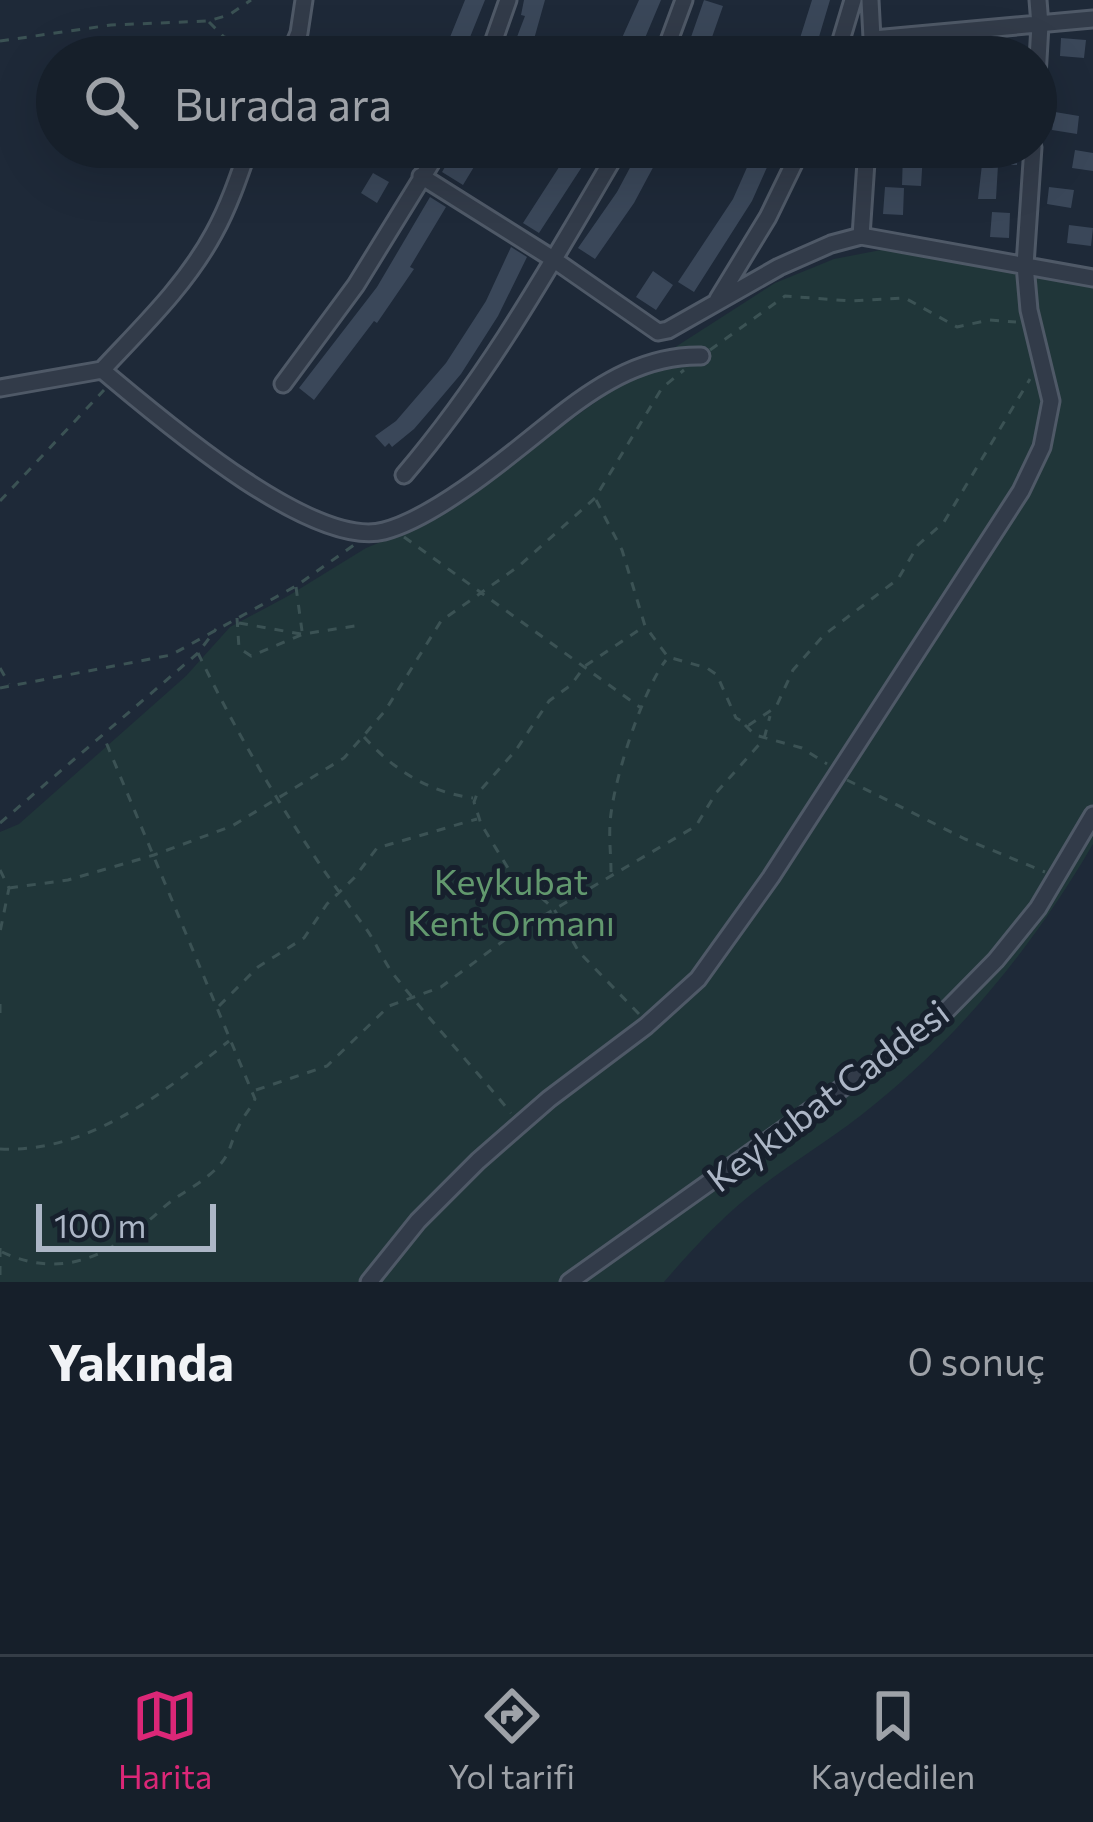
<!DOCTYPE html>
<html lang="tr">
<head>
<meta charset="utf-8">
<style>
  :root { --surface:#161f2a; --page:#232c36; --text:#f1f3f6; --muted:#9ea2a8; --line:#353d47; --accent:#db2777 }
  body { margin:0; font-family:Commissioner,sans-serif; background:var(--page); color:var(--text) }
  .scale { position:absolute; left:36px; bottom:30px; width:180px; box-sizing:border-box; padding-left:12px; border:6px solid #acb6c6; border-top:0; font-size:33px; line-height:42px; white-space:nowrap; color:#acb6c6; -webkit-text-stroke:9px #17202d; paint-order:stroke }
  .list { margin:0; padding:0; list-style:none }
  h2 { display:flex; justify-content:space-between; align-items:center; height:156px; margin:0; padding:0 48px; font-size:51px }
  h2 small { font-size:39px; font-weight:400; color:var(--muted) }
  .icon { flex:none; width:66px; height:66px; fill:none; stroke:currentColor; stroke-width:2; stroke-linecap:round; stroke-linejoin:round }
  .map { position:relative; flex:none; width:1093px; height:1282px; overflow:hidden }
  .search { position:absolute; background:var(--surface); box-shadow:0 12px 48px #0002; left:36px; right:36px; top:36px; height:132px; display:flex; align-items:center; gap:30px; box-sizing:border-box; padding:0 42px; border-radius:66px; color:var(--muted); font-size:45px }
  .sheet { height:372px; background:var(--surface) }
  nav { display:flex; justify-content:space-around; align-items:center; box-sizing:border-box; height:168px; border-top:3px solid var(--line); background:var(--surface); font-size:33px; color:var(--muted) }
  nav a { display:grid; justify-items:center; gap:6px }
  nav .on { color:var(--accent) }
  .map>svg:first-child { display:block }
  .green { fill:#203639 }
  .building { fill:#3a4759 }
  .lines { fill:none; stroke-linecap:round; stroke-linejoin:round }
  .minor-casing { stroke:#4f5967; stroke-width:21 }
  .path { stroke:#3b5254; stroke-width:3; stroke-dasharray:9 9; stroke-linecap:butt }
  .minor { stroke:#323b49; stroke-width:15 }
  .labels { text-anchor:middle; stroke-width:10; stroke-linejoin:round; paint-order:stroke }
  .park-label { font-size:36px; fill:#62986e; stroke:#17202d }
  .street-label { font-size:36px; fill:#acb6c6; stroke:#17202d }
</style>
</head>
<body>
<div class="map">
<svg width="1093" height="1282" viewBox="0 0 1093 1282">
  <rect width="100%" height="100%" fill="#1e2938"/>
  <path class="green" d="M 886,249 L 1093,288 L 1093,844 C 1035,943 964,1032 875,1104 C 839,1134 800,1157 763,1185 C 726,1213 694,1247 664,1282 L 0,1282 L 0,832 L 19,824 L 186,676 L 230,627 L 288,596 L 366,548 L 423,525 L 649,364 L 775,283 L 834,259 Z"/>
  <path class="building" d="M 465,0 L 485,0 L 462,57 L 442,57 Z
    M 524,0 L 545,0 L 529,57 L 512,50 L 525,16 L 521,15 Z
    M 639,0 L 661,0 L 637,57 L 617,49 Z
    M 704,0 L 723,6 L 705,57 L 684,57 Z
    M 812,0 L 830,0 L 813,57 L 805,57 L 795,54 Z
    M 1061,38 L 1086,40 L 1084,58 L 1060,56 Z
    M 1010,39 L 1010,57 L 992,57 L 992,40 Z
    M 1055,112 L 1079,116 L 1077,134 L 1052,130 Z
    M 457,147 L 486,147 L 463,185 L 442,172 Z
    M 572,147 L 590,147 L 589,156 L 539,233 L 523,223 Z
    M 641,147 L 664,147 L 634,203 L 595,259 L 578,248 L 617,192 Z
    M 756,147 L 776,147 L 752,201 L 694,292 L 678,282 L 733,199 Z
    M 984,147 L 1018,147 L 1017,165 L 998,165 L 996,199 L 978,199 Z
    M 1075,150 L 1093,153 L 1093,171 L 1072,168 Z
    M 903,153 L 923,154 L 921,186 L 902,185 Z
    M 373,173 L 389,182 L 377,203 L 361,193 Z
    M 885,187 L 904,188 L 903,215 L 883,214 Z
    M 1049,187 L 1074,190 L 1071,208 L 1047,204 Z
    M 430,197 L 446,207 L 410,267 L 414,269 L 377,323 L 374,321 L 314,400 L 299,388 L 377,287 Z
    M 992,212 L 1010,213 L 1009,238 L 990,237 Z
    M 1069,225 L 1093,228 L 1091,246 L 1067,243 Z
    M 511,247 L 527,257 L 498,316 L 461,374 L 433,407 L 414,429 L 392,447 L 389,443 L 385,447 L 375,436 L 396,421 L 446,363 L 486,301 Z
    M 653,271 L 673,285 L 656,310 L 636,297 Z"/>
  <g class="lines">
    <defs>
      <path id="minor" d="M 870,0 L 873,57
        M 874,39 L 1093,19
        M 289,57 L 299,33 L 304,0
        M 488,57 L 508,0
        M 663,57 L 684,0
        M 836,57 L 853,0
        M 1036,94 L 1040,25 L 1038,0
        M 421,176 L 553,259 L 658,332 L 668,330 L 779,267 L 831,244 L 861,236 L 1093,278
        M 861,236 L 867,147
        M 718,299 L 768,217 L 802,147
        M 102,370 C 142,327 186,285 214,233 C 229,206 239,176 249,147
        M 283,384 L 356,285 L 441,147
        M 0,388 L 102,370 C 156,415 311,550 384,531 C 438,517 516,450 560,415 C 602,382 647,355 701,356
        M 404,475 C 491,373 552,262 620,147
        M 369,1282 L 418,1221 L 478,1161 L 549,1099 L 646,1026 L 698,979 L 771,877 L 1021,491 L 1042,447 L 1051,401 L 1029,310 L 1025,265 L 1033,147
        M 569,1282 L 935,1022 L 996,960 L 1038,908 L 1093,815"/>
    </defs>
    <use href="#minor" class="minor-casing"/>
    <path class="path" d="M 209,22 L 224,37 L 275,51
      M 0,41 L 111,25 L 208,21 L 229,15 L 251,0
      M 710,350 L 785,296 L 851,301 L 905,298 L 957,327 L 989,320 L 1016,322
      M 596,500 L 622,550 L 645,626 L 668,657 L 707,668 L 717,675 L 736,718 L 749,725 L 776,707 L 793,670 L 824,635 L 898,579 L 918,545 L 944,522 L 1030,379
      M 0,501 L 104,390
      M 404,537 L 641,708
      M 296,587 L 302,631
      M 237,618 L 239,648 L 251,656 L 303,634 L 355,626
      M 239,623 L 301,634
      M 198,653 C 244,749 300,841 364,926 C 377,943 384,964 398,980 C 434,1025 474,1068 511,1113
      M 0,668 L 9,684
      M 0,688 L 171,655 L 296,586 L 354,545
      M 745,725 L 755,735 L 802,748 L 827,764
      M 364,737 C 394,770 428,792 473,798
      M 847,780 L 965,839 L 1045,872
      M 0,823 L 198,653 L 216,629
      M 0,870 L 9,888 L 0,932
      M 611,872 C 611,856 609,840 610,824 C 612,784 642,691 666,660
      M 9,888 L 68,880 L 154,855 L 232,826 L 344,758 L 385,711 L 441,621 L 519,566 L 595,498 L 662,388 L 684,370
      M 0,1004 L 0,1016
      M 219,1006 L 258,967 L 304,938 L 327,904 L 354,878 L 377,848 L 477,819
      M 639,1014 L 579,952 L 554,909 L 508,868 L 481,824 L 474,802 L 477,794 L 516,750 L 549,701 L 571,685 L 585,666 L 645,626
      M 256,1090 L 327,1066 L 389,1006 L 441,987 L 514,933 L 696,826 L 716,793 L 764,739 L 770,716
      M 0,1149 C 89,1153 163,1093 229,1041
      M 0,1248 L 0,1277
      M 2,1252 C 66,1282 115,1252 163,1208 C 177,1195 194,1188 208,1176 C 234,1155 227,1146 241,1122 C 245,1114 251,1108 255,1099 L 103,735"/>
    <use href="#minor" class="minor"/>
  </g>
  <g class="labels">
    <g class="park-label">
      <text x="511" y="895">Keykubat<tspan x="511" dy="41">Kent Ormanı</tspan></text>
    </g>
    <g class="street-label">
      <text transform="translate(828 1096) rotate(-37)" y="13">Keykubat Caddesi</text>
    </g>
  </g>
</svg>
<div class="scale">100 m</div>
<div class="search"><svg class="icon" aria-label="search" viewBox="0 0 24 24"><circle cx="10" cy="10" r="6"/><path d="M15 15l6 6"/></svg>Burada ara</div>
</div>
<section class="sheet">
<h2>Yakında<small>0 sonuç</small></h2>
<ul class="list">
</ul>
</section>
<nav>
<a class="on"><svg class="icon" aria-label="map" viewBox="0 0 24 24"><path d="M3 6l6-2 6 2 6-2v14l-6 2-6-2-6 2zM9 4v14M15 6v14"/></svg>Harita</a>
<a><svg class="icon" aria-label="directions" viewBox="0 0 24 24"><path d="M12 3l9 9-9 9-9-9zM9 14v-3h6M13 9l2 2-2 2"/></svg>Yol tarifi</a>
<a><svg class="icon" aria-label="saved" viewBox="0 0 24 24"><path d="M7 4h10v16l-5-4-5 4z"/></svg>Kaydedilen</a>
</nav>
</body>
</html>
